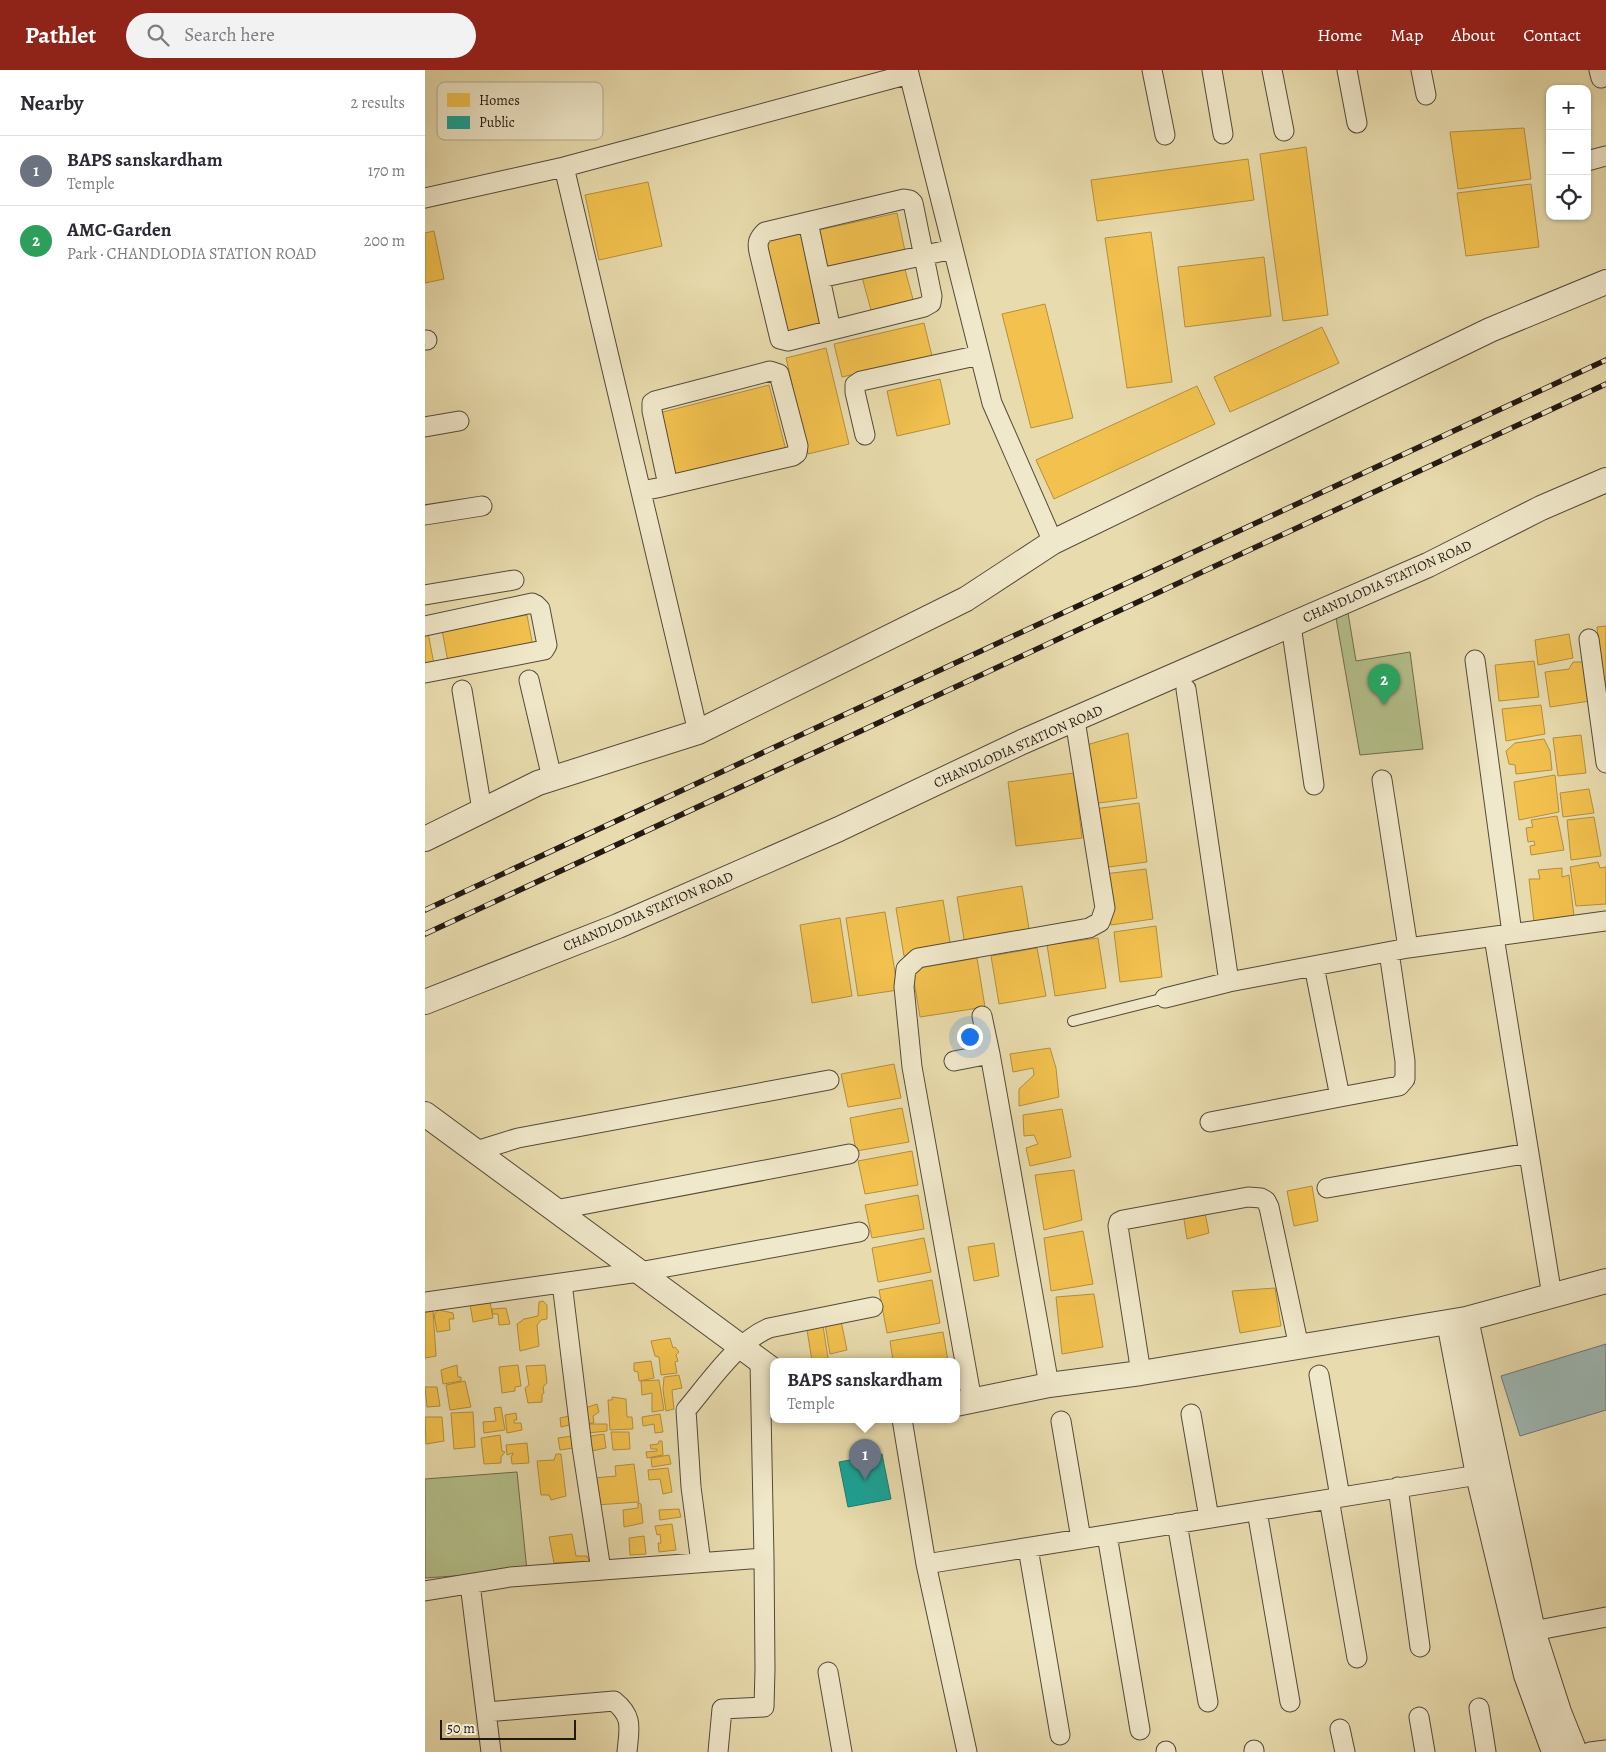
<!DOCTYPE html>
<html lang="en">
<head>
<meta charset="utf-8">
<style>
  :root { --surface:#fff; --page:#f2f2f3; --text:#2b2b33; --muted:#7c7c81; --line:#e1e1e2; --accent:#8f2418 }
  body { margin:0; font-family:Alegreya,serif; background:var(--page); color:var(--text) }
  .controls { position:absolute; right:15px; top:15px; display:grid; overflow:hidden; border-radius:10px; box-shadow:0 1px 4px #0004 }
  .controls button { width:45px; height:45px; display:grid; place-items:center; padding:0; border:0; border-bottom:1px solid var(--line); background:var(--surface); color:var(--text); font:25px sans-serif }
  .scale { position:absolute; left:15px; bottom:12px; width:136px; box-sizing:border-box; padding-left:5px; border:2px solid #231913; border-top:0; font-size:14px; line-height:18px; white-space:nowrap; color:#231913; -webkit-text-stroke:4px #f0e8ca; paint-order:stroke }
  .you { position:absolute; left:544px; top:966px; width:18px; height:18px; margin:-12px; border:4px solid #fff; border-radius:50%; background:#1a73e8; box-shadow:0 0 0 8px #1a73e833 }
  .badge { display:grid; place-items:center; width:32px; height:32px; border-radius:50%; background:var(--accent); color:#fff; font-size:16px; font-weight:700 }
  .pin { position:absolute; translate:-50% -41px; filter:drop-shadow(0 1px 2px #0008) }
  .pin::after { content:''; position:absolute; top:26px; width:18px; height:15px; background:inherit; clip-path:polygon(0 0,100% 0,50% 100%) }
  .popup { position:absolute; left:345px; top:1288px; width:190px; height:65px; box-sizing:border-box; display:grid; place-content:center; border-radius:10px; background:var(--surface); filter:drop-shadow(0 1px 4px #0005); font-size:16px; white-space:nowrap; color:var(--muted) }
  .popup b { font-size:19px; color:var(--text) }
  .popup::after { content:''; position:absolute; left:50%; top:100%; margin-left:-10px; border:10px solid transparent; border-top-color:var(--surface) }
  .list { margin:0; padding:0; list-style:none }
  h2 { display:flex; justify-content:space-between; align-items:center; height:65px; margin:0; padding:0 20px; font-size:21px }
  h2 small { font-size:16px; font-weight:400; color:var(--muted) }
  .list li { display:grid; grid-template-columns:32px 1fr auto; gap:15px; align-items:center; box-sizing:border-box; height:70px; padding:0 20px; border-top:1px solid var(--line) }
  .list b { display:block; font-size:19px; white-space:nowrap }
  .list p { margin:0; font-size:16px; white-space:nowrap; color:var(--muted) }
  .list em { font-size:16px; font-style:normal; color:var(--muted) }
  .icon { flex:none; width:28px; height:28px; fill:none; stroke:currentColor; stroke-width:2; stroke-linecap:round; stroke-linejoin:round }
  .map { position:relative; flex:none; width:1181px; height:1682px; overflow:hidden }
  header { display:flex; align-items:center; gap:30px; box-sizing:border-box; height:70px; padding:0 25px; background:var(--accent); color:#fff }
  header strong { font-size:24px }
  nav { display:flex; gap:28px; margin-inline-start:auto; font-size:18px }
  .search { width:350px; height:45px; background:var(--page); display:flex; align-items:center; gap:12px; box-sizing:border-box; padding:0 18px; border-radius:28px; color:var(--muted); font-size:19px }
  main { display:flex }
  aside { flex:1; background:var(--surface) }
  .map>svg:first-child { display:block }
  .green { fill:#b4c08b; stroke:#6c6c4f }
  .water { fill:#9cb8b5; stroke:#6c7874 }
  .homes { fill:#f2c14e; stroke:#b48f3c }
  .public { fill:#17a398; stroke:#1b7a70 }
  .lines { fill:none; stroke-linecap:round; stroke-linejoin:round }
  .service-casing { stroke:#544a3a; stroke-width:12 }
  .minor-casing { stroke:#544a3a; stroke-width:21 }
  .tertiary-casing { stroke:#544a3a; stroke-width:26 }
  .service { stroke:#f0e8ca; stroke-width:10 }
  .minor { stroke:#f0e8ca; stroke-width:19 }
  .tertiary { stroke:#f0e8ca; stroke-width:24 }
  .rail-casing { stroke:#231913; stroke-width:5.5 }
  .rail { stroke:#f0e8ca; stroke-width:4; stroke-dasharray:11; stroke-linecap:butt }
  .labels { text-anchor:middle; stroke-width:5; stroke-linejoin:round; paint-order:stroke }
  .street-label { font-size:14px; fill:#231913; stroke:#f0e8ca }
  .key { fill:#f0e8ca; stroke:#b2aa93; stroke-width:1 }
  .key-label { font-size:14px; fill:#231913 }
</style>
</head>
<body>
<header>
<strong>Pathlet</strong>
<div class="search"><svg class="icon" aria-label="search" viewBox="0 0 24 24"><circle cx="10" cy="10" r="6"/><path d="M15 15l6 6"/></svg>Search here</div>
<nav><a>Home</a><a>Map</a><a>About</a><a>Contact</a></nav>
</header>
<main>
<aside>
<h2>Nearby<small>2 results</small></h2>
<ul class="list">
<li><span class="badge" style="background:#6b7280">1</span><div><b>BAPS sanskardham</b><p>Temple</p></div><em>170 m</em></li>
<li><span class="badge" style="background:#2e9e5b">2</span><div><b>AMC-Garden</b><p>Park · CHANDLODIA STATION ROAD</p></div><em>200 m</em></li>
</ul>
</aside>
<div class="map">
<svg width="1181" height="1682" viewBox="0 0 1181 1682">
  <rect width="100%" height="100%" fill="#e8dbad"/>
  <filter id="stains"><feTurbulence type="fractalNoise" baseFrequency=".004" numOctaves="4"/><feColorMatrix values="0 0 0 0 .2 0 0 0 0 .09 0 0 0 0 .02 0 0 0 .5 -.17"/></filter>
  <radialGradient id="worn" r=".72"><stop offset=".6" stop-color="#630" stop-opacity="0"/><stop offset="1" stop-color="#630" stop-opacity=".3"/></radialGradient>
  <path class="green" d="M 923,543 L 931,591 L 985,582 L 998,679 L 935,685 L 911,548 Z
    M 92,1402 L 102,1501 L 0,1508 L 0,1409 Z"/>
  <path class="water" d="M 1181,1274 L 1181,1340 L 1095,1366 L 1076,1306 Z"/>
  <path class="homes" d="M 1099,58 L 1106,109 L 1033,119 L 1025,62 Z
    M 881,77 L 903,245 L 858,251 L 835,84 Z
    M 823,89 L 829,130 L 672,151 L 666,110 Z
    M 223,112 L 237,176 L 174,190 L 160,125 Z
    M 1106,114 L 1114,177 L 1041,186 L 1032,123 Z
    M 472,143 L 480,181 L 397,198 L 389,161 Z
    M 9,161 L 19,209 L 0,213 L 0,163 Z
    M 378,161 L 401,257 L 360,266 L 337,171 Z
    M 726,162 L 747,312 L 702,318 L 680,168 Z
    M 839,187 L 846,246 L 760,257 L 753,197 Z
    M 479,196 L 489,233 L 447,244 L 437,207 Z
    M 620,234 L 648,348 L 606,358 L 577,244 Z
    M 499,253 L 507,286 L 417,307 L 409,274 Z
    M 897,257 L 914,293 L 805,342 L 789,307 Z
    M 401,278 L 424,374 L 383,384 L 361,288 Z
    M 515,309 L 525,354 L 472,366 L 462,321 Z
    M 344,315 L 361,380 L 248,405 L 234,343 Z
    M 772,316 L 790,354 L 629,429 L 611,390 Z
    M 102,545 L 109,582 L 24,597 L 17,560 Z
    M 1181,556 L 1181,614 L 1177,615 L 1172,557 Z
    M 0,563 L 3,563 L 10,599 L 0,601 Z
    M 1144,564 L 1148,588 L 1113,595 L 1110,570 Z
    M 1109,591 L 1114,627 L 1074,631 L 1070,595 Z
    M 1148,592 L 1160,592 L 1165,631 L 1125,637 L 1120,602 L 1144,599 Z
    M 1116,635 L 1120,664 L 1081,671 L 1077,639 Z
    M 703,663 L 712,728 L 666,734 L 658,676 Z
    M 1156,665 L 1161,703 L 1133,706 L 1128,668 Z
    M 1119,669 L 1125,681 L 1127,700 L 1091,704 L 1090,695 L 1084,694 L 1081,681 L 1090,673 Z
    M 649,703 L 657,768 L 591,776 L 583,712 Z
    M 1130,705 L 1134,742 L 1094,750 L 1089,712 Z
    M 1164,719 L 1169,743 L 1138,747 L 1135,723 Z
    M 714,733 L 722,792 L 676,798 L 669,739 Z
    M 1132,746 L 1139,780 L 1106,785 L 1105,776 L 1110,775 L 1109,771 L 1103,772 L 1101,758 L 1108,757 L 1106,750 Z
    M 1169,747 L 1176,786 L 1146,790 L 1142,750 Z
    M 1173,792 L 1175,798 L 1181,797 L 1181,834 L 1151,836 L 1145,797 Z
    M 1137,798 L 1137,807 L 1144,805 L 1149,846 L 1109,852 L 1104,809 L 1115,809 L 1113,800 Z
    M 721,799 L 728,849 L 686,855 L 679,804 Z
    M 597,816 L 605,865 L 540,875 L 532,827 Z
    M 518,830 L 526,878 L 479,886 L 471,838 Z
    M 460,842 L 473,920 L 433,926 L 421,848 Z
    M 415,848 L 427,926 L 387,933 L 375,855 Z
    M 731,856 L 737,907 L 695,912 L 689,862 Z
    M 673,868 L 681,918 L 630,926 L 622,875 Z
    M 612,878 L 621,926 L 574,934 L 566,886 Z
    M 552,888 L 560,937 L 495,947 L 487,899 Z
    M 625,978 L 631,998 L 634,1027 L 594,1036 L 594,1019 L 609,1005 L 608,998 L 588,1002 L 585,984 Z
    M 469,994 L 476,1028 L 423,1037 L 416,1004 Z
    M 477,1038 L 484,1072 L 431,1081 L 425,1048 Z
    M 637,1039 L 646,1087 L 605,1096 L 601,1078 L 613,1074 L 609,1065 L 599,1066 L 598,1045 Z
    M 487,1081 L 493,1115 L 440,1124 L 433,1091 Z
    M 649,1100 L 657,1150 L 619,1160 L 610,1105 Z
    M 887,1116 L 893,1151 L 869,1156 L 862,1121 Z
    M 493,1125 L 499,1159 L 447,1168 L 440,1135 Z
    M 779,1138 L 784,1163 L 762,1169 L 758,1143 Z
    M 658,1161 L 668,1214 L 626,1221 L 619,1168 Z
    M 499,1168 L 506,1202 L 453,1212 L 447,1178 Z
    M 569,1173 L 574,1206 L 549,1211 L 543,1177 Z
    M 507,1210 L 515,1253 L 462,1263 L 454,1220 Z
    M 850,1218 L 856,1256 L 815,1263 L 807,1221 Z
    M 669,1224 L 678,1277 L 637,1284 L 631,1227 Z
    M 64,1226 L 68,1248 L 48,1252 L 44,1228 Z
    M 118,1231 L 122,1235 L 122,1249 L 116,1250 L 112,1255 L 114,1276 L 95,1281 L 92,1254 L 99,1249 L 113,1246 L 114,1232 Z
    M 81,1238 L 85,1254 L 74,1255 L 73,1244 L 68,1244 L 67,1239 Z
    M 14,1240 L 28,1243 L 29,1249 L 24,1249 L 25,1260 L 12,1262 L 9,1244 Z
    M 8,1241 L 11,1286 L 0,1288 L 0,1242 Z
    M 416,1251 L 422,1280 L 405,1284 L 400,1254 Z
    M 398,1256 L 403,1288 L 395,1291 L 387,1291 L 382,1260 Z
    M 518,1262 L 523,1291 L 468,1291 L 465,1271 Z
    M 245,1268 L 248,1278 L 250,1277 L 254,1282 L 251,1285 L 253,1291 L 250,1292 L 252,1303 L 236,1305 L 234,1287 L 230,1286 L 226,1271 Z
    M 226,1291 L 229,1308 L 214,1311 L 213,1302 L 209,1301 L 209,1293 Z
    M 32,1295 L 33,1307 L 36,1307 L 36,1311 L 18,1314 L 16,1300 Z
    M 93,1295 L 96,1316 L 90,1317 L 90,1321 L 77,1323 L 74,1297 Z
    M 120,1295 L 122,1313 L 118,1317 L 119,1323 L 117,1325 L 117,1332 L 103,1333 L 100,1318 L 104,1315 L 101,1296 Z
    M 254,1305 L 257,1318 L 247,1320 L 249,1339 L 241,1341 L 238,1320 L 239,1307 Z
    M 234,1310 L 239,1340 L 227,1342 L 227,1323 L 217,1325 L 216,1311 Z
    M 40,1311 L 46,1337 L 25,1340 L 21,1315 Z
    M 0,1317 L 12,1317 L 15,1336 L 2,1337 Z
    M 187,1327 L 201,1329 L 202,1347 L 207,1347 L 208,1359 L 185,1360 L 183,1330 L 187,1330 Z
    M 144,1333 L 153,1353 L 136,1357 L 135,1348 L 144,1346 Z
    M 172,1334 L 174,1342 L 168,1346 L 169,1353 L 158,1354 L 157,1339 Z
    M 76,1337 L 80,1360 L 59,1363 L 58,1352 L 71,1351 L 69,1338 Z
    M 48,1342 L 50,1377 L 29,1379 L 26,1343 Z
    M 91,1343 L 92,1350 L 89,1350 L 89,1353 L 96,1353 L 97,1360 L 82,1363 L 80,1345 Z
    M 235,1344 L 238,1362 L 230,1363 L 229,1354 L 218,1356 L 217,1347 Z
    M 0,1347 L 17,1347 L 19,1371 L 1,1374 Z
    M 162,1354 L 182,1354 L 182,1361 L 163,1363 Z
    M 186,1362 L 204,1362 L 205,1379 L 188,1380 Z
    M 179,1364 L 181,1378 L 162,1382 L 160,1367 Z
    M 75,1365 L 77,1381 L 80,1382 L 76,1387 L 76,1393 L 59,1394 L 56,1368 Z
    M 147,1366 L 148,1378 L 135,1380 L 133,1368 Z
    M 234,1371 L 237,1371 L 238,1385 L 222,1388 L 221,1382 L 232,1381 L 232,1379 L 226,1379 L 225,1375 L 233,1374 Z
    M 102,1373 L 104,1393 L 87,1394 L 86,1386 L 88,1385 L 88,1383 L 82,1385 L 81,1375 Z
    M 131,1384 L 136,1384 L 141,1426 L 126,1430 L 124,1425 L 116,1425 L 112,1391 L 129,1390 Z
    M 244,1385 L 246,1394 L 227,1397 L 226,1388 Z
    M 209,1394 L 214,1432 L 171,1435 L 169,1408 L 191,1406 L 190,1396 Z
    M 243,1398 L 247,1422 L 238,1424 L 235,1409 L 224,1410 L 223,1400 Z
    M 213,1433 L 216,1434 L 218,1453 L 199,1457 L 198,1440 L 213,1438 Z
    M 254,1439 L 256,1447 L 235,1450 L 234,1440 Z
    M 247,1454 L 251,1480 L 234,1482 L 233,1473 L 236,1473 L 235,1464 L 232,1465 L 230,1456 Z
    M 147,1464 L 151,1486 L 162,1486 L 165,1494 L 151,1496 L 150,1492 L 129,1493 L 124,1467 Z
    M 219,1466 L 221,1484 L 205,1485 L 204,1468 Z"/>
  <path class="public" d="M 457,1384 L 466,1429 L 423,1437 L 414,1392 Z"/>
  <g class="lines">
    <defs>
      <path id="service" d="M 648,951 L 740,928"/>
      <path id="minor" d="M 483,0 L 567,333 L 628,472
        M 727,0 L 740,65
        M 787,0 L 798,64
        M 847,0 L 859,61
        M 922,0 L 932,53
        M 996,0 L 1001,25
        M 1174,0 L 1176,8
        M 1162,91 L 1181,86
        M 139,97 L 273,662
        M 0,128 L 139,97 L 484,4
        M 479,129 L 485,130 L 488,133 L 507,226 L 506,233 L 499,237 L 363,271 L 355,269 L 334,182 C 332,173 333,169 340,162 Z
        M 383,152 L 406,260
        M 395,208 L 528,179
        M 0,270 L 2,270
        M 0,357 L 34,351
        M 440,365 L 430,322 L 430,315 L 436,311 L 555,285
        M 216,421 L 232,418 L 368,386 L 372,383 L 373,376 L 354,304 L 345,301 L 230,331 L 227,333 L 227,341 L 243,415
        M 0,445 L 57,436
        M 0,525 L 89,510
        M 866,555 L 889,715
        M 0,556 L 107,533 L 111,535 L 115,539 L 122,575 L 119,580 L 0,603
        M 1164,569 L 1181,693
        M 1050,590 L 1087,863
        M 104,610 L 127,708
        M 761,619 L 804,912 L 983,878 L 1181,851
        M 37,620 L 57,740
        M 957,710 L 983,878
        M 1069,867 L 1127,1226
        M 740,928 L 804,912
        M 557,946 L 565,984
        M 529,991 L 565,984 L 624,1315
        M 915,1027 L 974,1016 L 980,1009 L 980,991 L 964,882
        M 785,1052 L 915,1027 L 889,896
        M 51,1081 L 93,1068 L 404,1010
        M 902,1118 L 1104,1083
        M 130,1140 L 424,1084
        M 137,1213 L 157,1377 L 176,1500
        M 0,1232 L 214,1202 L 434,1162
        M 716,1303 L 693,1156 L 694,1152 L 698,1150 L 823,1127 L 836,1128 L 841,1131 L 844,1137 L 874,1277
        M 894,1305 L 915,1427
        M 547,1331 L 487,997 L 479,917 L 481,899 L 493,888 L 664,858 L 675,852 L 680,838 L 650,650
        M 766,1344 L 784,1448
        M 477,1349 L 501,1494 L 542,1682
        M 636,1351 L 656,1469
        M 973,1417 L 995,1577
        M 904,1429 L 932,1588
        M 832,1441 L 865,1632
        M 752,1453 L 783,1632
        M 682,1465 L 715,1660
        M 603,1478 L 635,1665
        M 276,1493 L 266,1417 L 261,1340 C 284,1313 311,1272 344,1258 L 448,1237
        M 501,1494 L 1053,1405
        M 45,1514 L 66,1682
        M 0,1521 L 85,1507 L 339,1488 L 335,1291
        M 1108,1561 L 1181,1547
        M 403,1602 L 417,1682
        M 1054,1638 L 1061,1682
        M 61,1642 L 189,1631 C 209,1647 204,1659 202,1682
        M 994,1647 L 1000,1682
        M 915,1659 L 920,1682
        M 829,1680 L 829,1682
        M 741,1681 L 741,1682
        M 293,1682 L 297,1639 L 339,1637 L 340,1599 L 339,1488
        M 1165,1682 L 1181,1680"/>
      <path id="tertiary" d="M 0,769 L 113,713 L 273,662 L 541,529 L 628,472 L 1065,260 L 1181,212
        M 0,932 L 193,856 L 414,759 L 597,672 L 1003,495 L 1116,438 L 1181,410
        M 0,1044 L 349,1301
        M 1041,1249 L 1108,1561 L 1134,1642 L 1150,1682
        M 1024,1252 L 1053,1405 L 1101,1605 L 1129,1682
        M 531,1334 L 624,1315 L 716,1303 L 1041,1249 L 1181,1211"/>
    </defs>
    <use href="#service" class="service-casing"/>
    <use href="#minor" class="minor-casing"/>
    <use href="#tertiary" class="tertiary-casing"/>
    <use href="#service" class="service"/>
    <use href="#minor" class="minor"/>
    <use href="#tertiary" class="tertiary"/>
    <defs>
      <path id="rail" d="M 0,840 L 1181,290
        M 0,864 L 1181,314"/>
    </defs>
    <use href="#rail" class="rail-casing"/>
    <use href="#rail" class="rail"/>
  </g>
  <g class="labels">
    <g class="street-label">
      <text transform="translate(962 511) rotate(-24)" y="5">CHANDLODIA STATION ROAD</text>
      <text transform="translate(593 676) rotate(-24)" y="5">CHANDLODIA STATION ROAD</text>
      <text transform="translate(223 841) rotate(-23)" y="5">CHANDLODIA STATION ROAD</text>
    </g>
  </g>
  <rect x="12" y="12" width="166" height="58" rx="8" class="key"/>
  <rect x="22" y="23" width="23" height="14" fill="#f2c14e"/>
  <rect x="22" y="46" width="23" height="13" fill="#17a398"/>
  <g class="key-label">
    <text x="54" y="35">Homes</text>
    <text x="54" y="57">Public</text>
  </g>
  <rect width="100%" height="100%" filter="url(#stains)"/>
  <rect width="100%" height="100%" fill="url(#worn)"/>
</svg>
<div class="controls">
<button>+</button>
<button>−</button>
<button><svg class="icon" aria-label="locate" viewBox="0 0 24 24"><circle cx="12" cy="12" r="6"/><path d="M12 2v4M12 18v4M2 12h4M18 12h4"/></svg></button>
</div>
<div class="scale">50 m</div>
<div class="you"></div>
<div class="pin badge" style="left:440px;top:1410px;background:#6b7280">1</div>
<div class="popup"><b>BAPS sanskardham</b>Temple</div>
<div class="pin badge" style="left:959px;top:635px;background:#2e9e5b">2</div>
</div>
</main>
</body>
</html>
